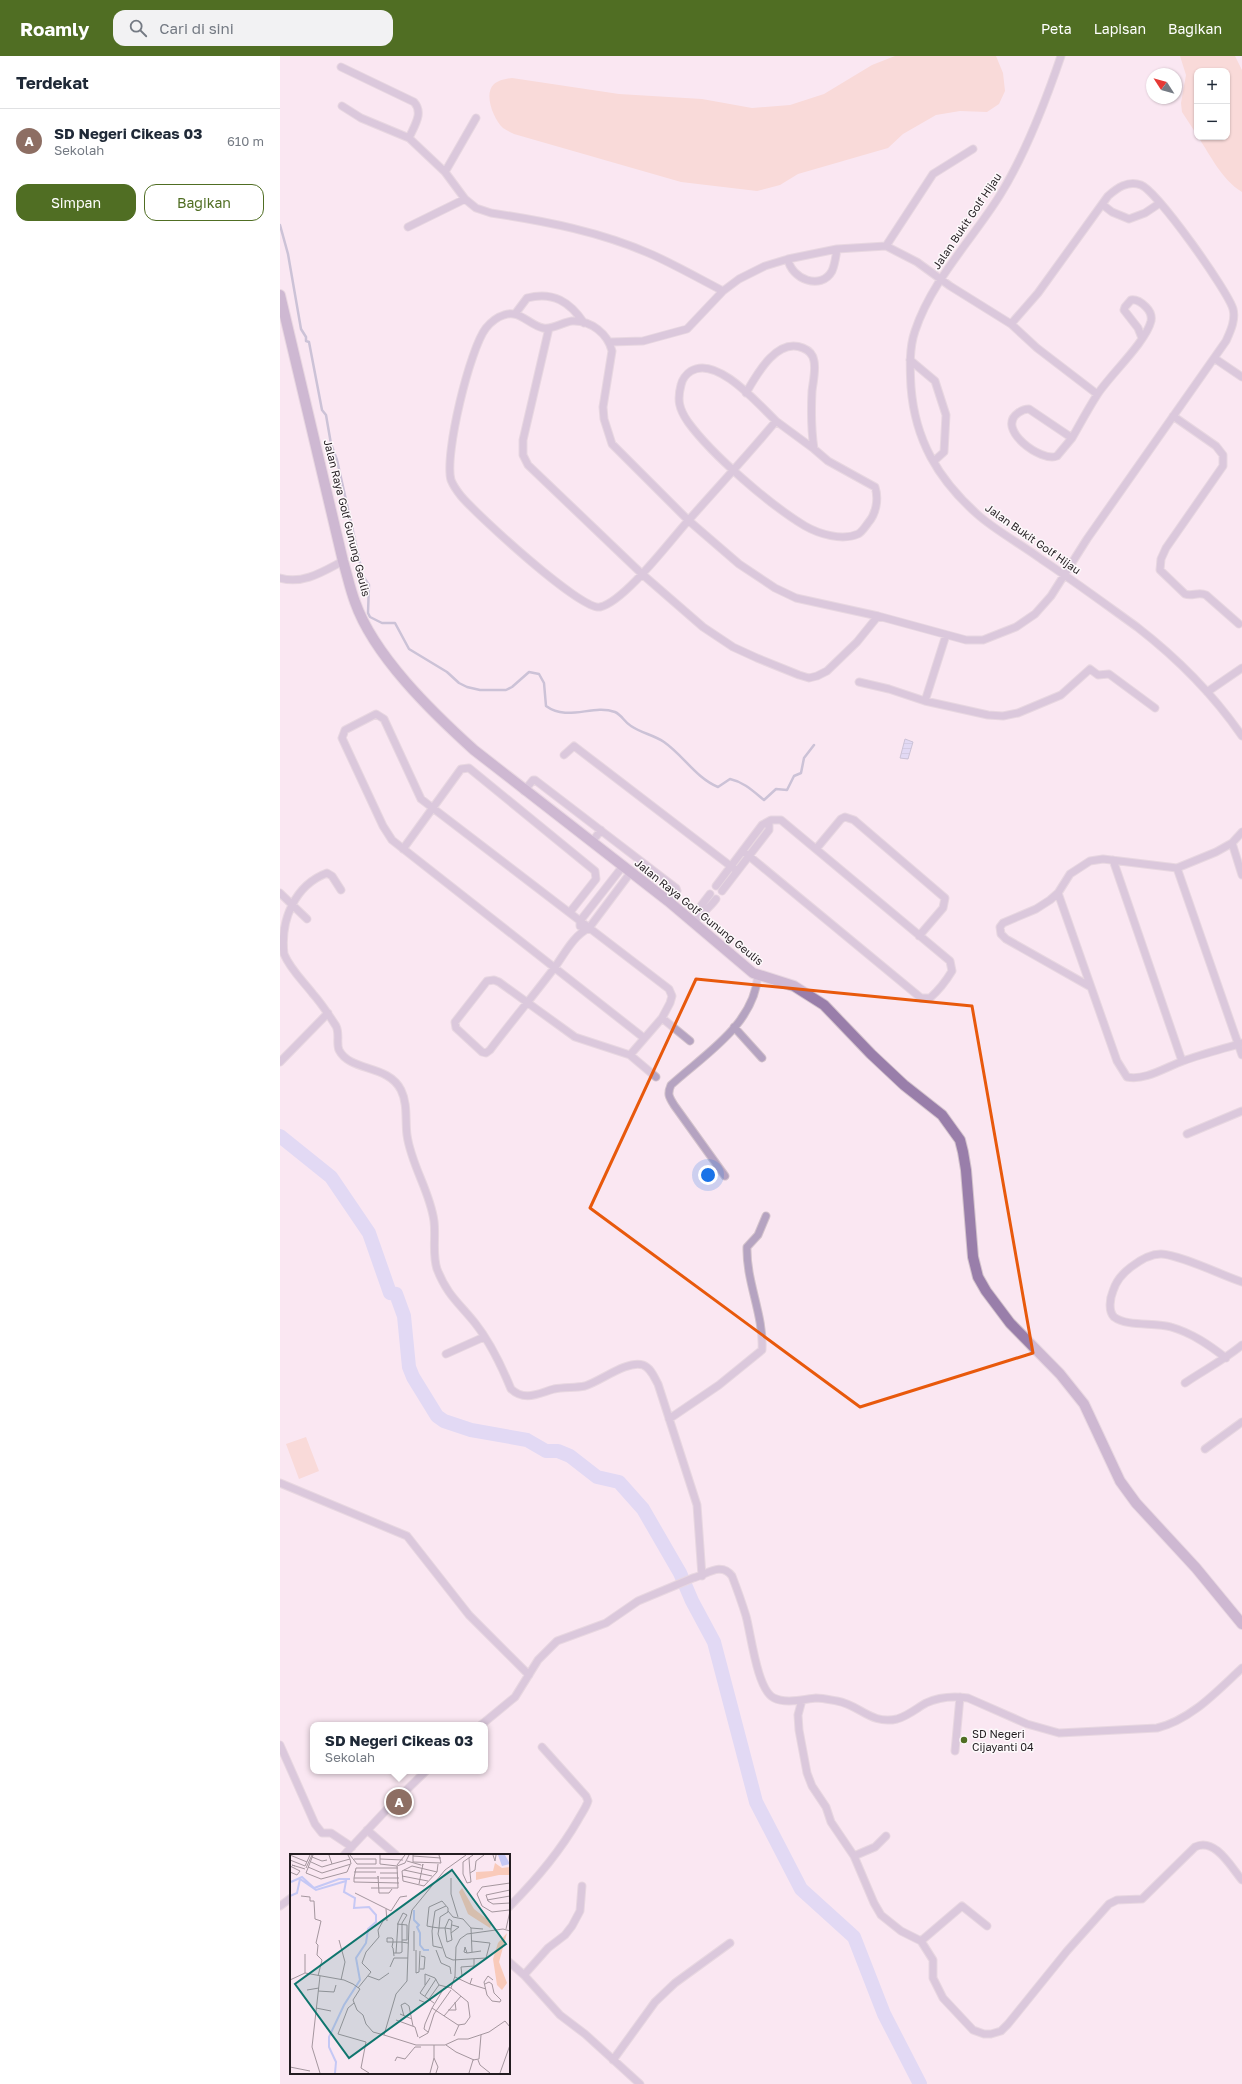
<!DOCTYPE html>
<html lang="id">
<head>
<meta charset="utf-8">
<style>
  :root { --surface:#fff; --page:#f2f2f3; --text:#1f2937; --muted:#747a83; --line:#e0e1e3; --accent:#506e23 }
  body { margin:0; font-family:"Golos Text",sans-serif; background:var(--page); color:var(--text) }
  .controls { position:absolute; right:12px; top:12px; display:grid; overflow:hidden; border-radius:8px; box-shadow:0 1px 3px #0004 }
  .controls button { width:36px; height:36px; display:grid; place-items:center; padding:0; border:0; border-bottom:1px solid var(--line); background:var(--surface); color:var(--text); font:20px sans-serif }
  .compass { position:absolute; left:866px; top:12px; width:36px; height:36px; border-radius:50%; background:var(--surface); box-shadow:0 1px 3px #0004; rotate:306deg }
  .you { position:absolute; left:428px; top:1119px; width:14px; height:14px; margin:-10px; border:3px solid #fff; border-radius:50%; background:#1a73e8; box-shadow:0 0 0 6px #1a73e833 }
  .badge { display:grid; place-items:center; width:26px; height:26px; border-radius:50%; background:var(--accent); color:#fff; font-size:13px; font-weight:700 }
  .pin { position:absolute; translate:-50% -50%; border:2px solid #fff; box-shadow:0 1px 4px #0006 }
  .popup { position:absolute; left:30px; top:1666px; width:178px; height:52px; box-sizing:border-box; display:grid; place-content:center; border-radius:8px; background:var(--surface); filter:drop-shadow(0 1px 3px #0005); font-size:13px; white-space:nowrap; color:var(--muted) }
  .popup b { font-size:15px; color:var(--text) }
  .popup::after { content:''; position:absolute; left:50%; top:100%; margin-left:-8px; border:8px solid transparent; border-top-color:var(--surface) }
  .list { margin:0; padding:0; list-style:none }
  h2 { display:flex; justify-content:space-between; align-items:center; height:52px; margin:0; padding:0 16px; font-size:17px }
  h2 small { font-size:13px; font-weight:400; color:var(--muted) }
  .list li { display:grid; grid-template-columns:26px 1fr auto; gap:12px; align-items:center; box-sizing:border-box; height:64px; padding:0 16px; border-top:1px solid var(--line) }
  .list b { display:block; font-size:15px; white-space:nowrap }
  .list p { margin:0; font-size:13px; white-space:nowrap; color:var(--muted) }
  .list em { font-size:13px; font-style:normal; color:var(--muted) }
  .actions { display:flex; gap:8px; padding:12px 16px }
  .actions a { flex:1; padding:9px 0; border:1px solid var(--accent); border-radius:12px; text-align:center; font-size:14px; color:var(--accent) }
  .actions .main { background:var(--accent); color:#fff }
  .icon { flex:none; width:22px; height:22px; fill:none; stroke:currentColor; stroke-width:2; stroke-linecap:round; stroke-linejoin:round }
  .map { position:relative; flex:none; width:962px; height:2028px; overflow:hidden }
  header { display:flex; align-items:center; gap:24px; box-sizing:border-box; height:56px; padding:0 20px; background:var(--accent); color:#fff }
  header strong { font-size:19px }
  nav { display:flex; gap:22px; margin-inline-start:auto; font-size:14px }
  .search { width:280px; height:36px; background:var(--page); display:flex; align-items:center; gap:10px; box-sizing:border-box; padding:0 14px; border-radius:12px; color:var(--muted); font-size:15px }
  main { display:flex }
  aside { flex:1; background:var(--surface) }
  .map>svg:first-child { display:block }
  .grass { fill:#f9caba }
  .water { fill:url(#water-rules); stroke:#9495b5 }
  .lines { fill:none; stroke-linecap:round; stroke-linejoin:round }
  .stream { stroke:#9495b5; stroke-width:2.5 }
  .river { stroke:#c5c8f5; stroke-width:14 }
  .minor-casing { stroke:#d3c3cc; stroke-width:9 }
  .secondary-casing { stroke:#d3c3cc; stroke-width:12 }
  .minor { stroke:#b5a3c1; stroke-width:7 }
  .secondary { stroke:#997eaa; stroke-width:10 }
  .marked { fill:none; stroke:#e8590c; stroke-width:3; stroke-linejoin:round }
  .poi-dot { fill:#506e23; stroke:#fdf9fb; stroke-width:1.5 }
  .labels { text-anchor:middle; stroke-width:3; stroke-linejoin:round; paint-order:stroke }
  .street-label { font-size:11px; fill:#231d21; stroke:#fdf9fb }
  .poi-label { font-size:11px; fill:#231d21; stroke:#fdf9fb; text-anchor:start }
  .inset-river { fill:none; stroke:#c5c8f5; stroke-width:2 }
  .inset-road { fill:none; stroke:#a4969e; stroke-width:1 }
  .view { fill:#0f766e; fill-opacity:0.15; stroke:#0f766e; stroke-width:2 }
  .inset-edge { fill:none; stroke:#231d21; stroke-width:2 }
</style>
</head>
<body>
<header>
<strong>Roamly</strong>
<div class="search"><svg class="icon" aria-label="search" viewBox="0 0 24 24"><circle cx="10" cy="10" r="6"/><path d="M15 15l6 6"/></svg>Cari di sini</div>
<nav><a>Peta</a><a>Lapisan</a><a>Bagikan</a></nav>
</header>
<main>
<aside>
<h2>Terdekat<small></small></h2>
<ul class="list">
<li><span class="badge" style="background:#8d6e63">A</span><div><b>SD Negeri Cikeas 03</b><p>Sekolah</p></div><em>610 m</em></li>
</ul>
<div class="actions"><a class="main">Simpan</a><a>Bagikan</a></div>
</aside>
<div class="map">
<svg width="962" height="2028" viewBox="0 0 962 2028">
  <defs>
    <pattern id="water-rules" width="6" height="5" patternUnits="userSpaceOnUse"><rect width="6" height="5" fill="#c5c8f5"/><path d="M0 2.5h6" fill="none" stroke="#a9abd2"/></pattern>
  </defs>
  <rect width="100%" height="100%" fill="#fae7f2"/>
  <path class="grass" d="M 615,0 L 716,0 L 723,17 L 725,35 L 719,48 L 707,56 L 680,55 L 656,59 L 623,78 L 608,92 L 518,118 L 500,129 L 477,135 L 401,126 L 234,78 C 230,76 226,74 223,72 C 214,64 203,38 214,28 C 219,24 226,23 232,22 L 339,38 L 422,43 L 472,52 L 510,49 L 544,38 L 592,9 Z
    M 900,0 L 955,0 L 962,14 L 962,136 C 942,124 931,100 918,81 L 947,81 L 947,15 L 917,15 L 917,79 L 902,56 L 901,47 L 906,19 Z
    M 26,1381 L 39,1415 L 19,1423 L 6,1388 Z"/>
  <path class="water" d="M 625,683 L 633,686 L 628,703 L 620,702 Z"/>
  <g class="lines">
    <path class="stream" d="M 0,169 L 8,198 L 21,273 L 26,281 L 26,285 L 29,286 L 42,354 L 46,359 L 51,388 L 57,404 L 83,520 L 89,529 L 88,557 L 90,561 L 102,567 L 115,567 L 129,593 L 167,616 L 179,627 L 187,631 L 200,634 L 226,634 L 232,631 L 249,616 L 259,618 L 264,627 L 266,650 C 288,666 312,648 335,656 C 342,659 344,666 351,670 C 361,677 374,679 384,686 C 403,699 416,722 438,731 L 450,723 C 464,726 473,735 484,744 L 496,733 L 507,734 L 514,720 L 521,717 L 524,702 L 534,689"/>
    <path class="river" d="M 0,1080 L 51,1121 L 89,1177 L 110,1237 L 116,1238 L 124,1260 L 129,1311 L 133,1321 L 157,1360 L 164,1365 L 191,1374 L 247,1384 L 266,1395 L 278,1395 L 290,1400 L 317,1421 L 339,1426 L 363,1453 L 400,1517 L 412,1545 L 434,1586 L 476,1746 L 521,1833 L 574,1881 L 604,1958 L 640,2028"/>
    <defs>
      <path id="minor" d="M 781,0 C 765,47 746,97 720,139 C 692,184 652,224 635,275 C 629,292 630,313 631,331 C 635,384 658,423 697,458 C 716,475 741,488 761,503 C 794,525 825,548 857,571 C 897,602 933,638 962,680
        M 61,11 L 134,46 C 144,57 134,70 129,82
        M 62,50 L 81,62 L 129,82 L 165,116 L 185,143 L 196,152 L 211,157 C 265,165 322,176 373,199 C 397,210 420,223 443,235
        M 165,116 L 196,62
        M 823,149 L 832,156 L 849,163 L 865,157 L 880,147
        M 128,171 L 185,143
        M 606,190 L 653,118 L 693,93
        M 508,203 C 511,223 541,235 552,215 C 555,208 556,200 557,193
        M 235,258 L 247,242 C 273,235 290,246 304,267
        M 269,272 L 243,384 L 243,399 L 248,409 L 362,518 L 423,571 L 453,591 L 477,602 L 519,619 L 529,622 L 537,620 L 547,615 L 577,586 L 598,560
        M 330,286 L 363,285 L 407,273 L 443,235 L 459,223 L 485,210 L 508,203 L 557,193 L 606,190 L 637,206 L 670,230 L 731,268 L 757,292 L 817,338
        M 934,302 L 962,321
        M 630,304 L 655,325 L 666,359 L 664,396 L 654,405
        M 466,337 C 477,318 497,281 523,292 C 528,294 533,298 534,305 C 536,314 533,326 532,335 C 531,355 531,373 534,393 L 496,365 C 467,400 437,432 407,466 C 390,485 344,546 320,551 C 301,555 196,458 181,440 C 177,435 173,429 171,424 C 164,399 190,292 206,272 C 211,266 217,261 224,259 C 239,253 249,269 263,272 C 272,274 283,266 292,265 C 311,264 328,278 332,295 L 323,351 L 324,363 L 332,388 L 408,464 L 459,508 L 495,532 L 516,542 L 598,560 L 686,584 L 703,584 L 736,571 L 755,558 L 771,540 L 807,483 L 946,285 C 950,276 956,264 953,253 C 948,235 877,135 861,129 C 848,124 837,132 828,140 L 758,237 L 731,268
        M 893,360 L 936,390 L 943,399 L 943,410 L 886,492 L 881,503 L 880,514 L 905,538 C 913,541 918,535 926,539 L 959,568
        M 496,365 C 479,349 437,299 411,315 C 406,318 402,324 401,329 C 397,344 399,353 408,366 C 432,399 490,449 525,470 C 539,478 562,485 578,478 C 582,476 585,471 588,467 C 596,458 599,443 595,431 L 548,405 L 534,393
        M 792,382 L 777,400 C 762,407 715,373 738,357 C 742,354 744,353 749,353 L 792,382 C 800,368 808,353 817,339 C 829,320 866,286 871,265 C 872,260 870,255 866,251 C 862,247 857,243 851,244 L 845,251 L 844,254 L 858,272 L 862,282
        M 0,522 C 23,529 44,515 63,505
        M 579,626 L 609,633 L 645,645 L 708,659 L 723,660 L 738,657 L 781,639 L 810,613 L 818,619 L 829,618 L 875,652
        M 927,636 L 962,612
        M 645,645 L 666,579
        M 284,699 L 294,690 L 457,815
        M 244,735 L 253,724 L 255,724 L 396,832 L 397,835 L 388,845
        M 312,786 L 321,774
        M 952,787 L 962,819
        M 123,793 L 181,713 L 189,712 L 315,815 L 316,823 L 290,856
        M 536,793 L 561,763 L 565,761 L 574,764 L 665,842 L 663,852 L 639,880
        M 833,804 L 902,1005
        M 897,812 L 962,999
        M 351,816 L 309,872 C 294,879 285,897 275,911 C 254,939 231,966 210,994 L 206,997 L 202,996 L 176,972 L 175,966 L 207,925 L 214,924 L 219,926 L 295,981 L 350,999 L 376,1021
        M 436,830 L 482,769 L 491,764 L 501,764 L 670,905 L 672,915 C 666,925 659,934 650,942 L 641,942 L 463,795
        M 61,834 L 52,820 L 47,817 C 15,829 0,864 4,898 C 10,913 23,925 33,938 C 42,948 49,959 56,970 C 60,978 56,987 59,994 C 70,1016 108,1008 121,1034 C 128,1048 125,1064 127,1079 C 131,1109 150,1135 154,1165 C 156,1181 152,1198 157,1213 C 167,1239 179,1247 195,1267 C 210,1286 222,1311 231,1333 C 245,1346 259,1337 274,1333 C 284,1331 295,1332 305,1330 C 321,1325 347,1304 363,1309 C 371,1312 374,1321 378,1328 L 417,1449 L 422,1520
        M 442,835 L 489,774 L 489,766
        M 0,837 L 27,863
        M 778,837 L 837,1005 L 847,1021 C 865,1025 886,1011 903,1005 C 922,998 942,993 962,987
        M 419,860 L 420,851 L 430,838
        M 414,866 C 421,857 429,853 436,843
        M 300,870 L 300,865 L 343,810
        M 809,930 L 726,883 L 721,878 L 720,871 L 723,867 L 756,853 L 770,844 L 778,837 L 790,818 L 810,805 L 823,803 L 897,812 L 936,796 L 952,787 L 962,776
        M 382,962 L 410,985
        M 454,971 L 482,1002
        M 350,999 L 382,962 L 390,947 L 392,940 L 389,933 L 141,743 L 104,663 L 96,658 L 65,674 L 62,682 L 103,770 L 112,784 L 364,982
        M 0,1006 L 48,957
        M 907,1078 L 962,1055
        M 445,1120 L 394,1049 C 389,1041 387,1038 391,1029 C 425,998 474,969 478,919
        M 166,1298 L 204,1281
        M 946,1302 C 929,1289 912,1277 891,1271 C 875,1266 847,1271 834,1261 C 828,1255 830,1242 833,1235 C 836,1225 843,1217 851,1211 C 860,1204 870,1198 881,1198 C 898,1198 944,1220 962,1226
        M 905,1327 C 924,1314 944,1304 962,1289
        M 389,1363 L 439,1329 L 482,1294 C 484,1259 466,1226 467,1191 L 478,1179 L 486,1160
        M 925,1393 L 962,1366
        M 0,1427 L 127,1480 L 189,1559 L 249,1619
        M 522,1644 L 518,1659 L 519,1674 L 527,1717 L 532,1730 L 546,1751 L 551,1766 L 574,1800 L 594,1847 L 601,1859 L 621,1875 L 641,1885 L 653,1904 L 653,1922 L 663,1942 L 693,1974 L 704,1978 L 711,1978 L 721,1975 L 728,1968 L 787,1895 L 829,1848 L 837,1844 L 862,1843 L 915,1791 C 935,1781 951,1811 962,1824
        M 201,1669 L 235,1641 L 258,1604 L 277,1585 L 326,1567 L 358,1545 L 413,1522 C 426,1519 441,1505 452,1520 C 457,1533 462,1547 466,1560 C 471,1578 477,1634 494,1642 C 506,1648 524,1643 536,1642 C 543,1642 551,1644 557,1645 C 580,1649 591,1669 617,1663 C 628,1660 637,1652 646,1647 C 659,1641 674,1640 688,1642 L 747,1668 L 779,1677 L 877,1672 C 911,1664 937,1635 962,1612
        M 0,1689 L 35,1768 L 42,1777 L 51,1777 L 72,1791
        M 675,1695 L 680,1641
        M 87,1774 L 116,1799
        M 64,1799 L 110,1750 L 146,1715
        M 574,1800 L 595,1791 L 606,1780
        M 0,1850 L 11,1842
        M 229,1851 C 256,1824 279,1797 298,1764 C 301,1758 306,1752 308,1745 L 306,1740 L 262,1691
        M 641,1885 L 682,1850 L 707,1870
        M 229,1906 L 244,1919 L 280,1959 L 305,1978 L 360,2028
        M 244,1919 L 268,1892 L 285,1879 L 292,1870 L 300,1855 L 302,1830
        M 333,2004 L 375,1946 L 395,1927 L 450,1887"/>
      <path id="secondary" d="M 0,239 L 63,505 C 67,518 70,533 75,546 C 94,600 152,656 194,694 L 388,845 L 473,917 L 514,930 L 544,949 L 591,998 L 624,1029 L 662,1059 L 680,1084 L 683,1096 L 686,1114 L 693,1201 L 698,1221 L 706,1235 L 730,1267 L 780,1318 L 804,1348 L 840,1425 L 856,1447 L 916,1512 L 962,1568"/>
    </defs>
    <use href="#minor" class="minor-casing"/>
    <use href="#secondary" class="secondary-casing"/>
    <use href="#minor" class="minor"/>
    <use href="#secondary" class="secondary"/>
  </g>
  <path d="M0 0H962V2028H0ZM 416,923 L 692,950 L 753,1297 L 580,1351 L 310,1152 Z" fill="#fae7f2" fill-opacity=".55" fill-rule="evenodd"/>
  <path class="marked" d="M 416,923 L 692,950 L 753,1297 L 580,1351 L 310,1152 Z"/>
  <circle class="poi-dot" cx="684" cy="1684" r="4"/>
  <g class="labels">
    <g class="street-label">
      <text transform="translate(687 165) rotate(-56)" y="4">Jalan Bukit Golf Hijau</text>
      <text transform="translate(67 462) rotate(76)" y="4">Jalan Raya Golf Gunung Geulis</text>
      <text transform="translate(753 483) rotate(35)" y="4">Jalan Bukit Golf Hijau</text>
      <text transform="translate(419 856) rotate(39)" y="4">Jalan Raya Golf Gunung Geulis</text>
    </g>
    <g class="poi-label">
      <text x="692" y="1682">SD Negeri<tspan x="692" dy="13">Cijayanti 04</tspan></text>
    </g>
  </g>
  <g transform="translate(10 1798)">
    <rect width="220" height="220" fill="#fae7f2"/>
    <path d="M 205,9 L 212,14 L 220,13 L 220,21 L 209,21 L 186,26 L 186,18 L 203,17 ZM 172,34 L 184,55 L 202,69 L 200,74 L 178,60 L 169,38 ZM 217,79 L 209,108 L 217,129 L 212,136 L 207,131 L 203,105 L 208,89 Z" fill="#f9caba"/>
    <path d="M 208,1 L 215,1 L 220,10 L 212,12 Z" fill="#c5c8f5"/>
    <path class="inset-river" d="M 1,28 L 12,23 L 24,34 L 49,25 L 60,25M 0,42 L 7,39 L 10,25 L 26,36 L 56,27 L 54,38 L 65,44 L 64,54 L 79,53 L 86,61 L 86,68 L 78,75 L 76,89 L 66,104 L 70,126 L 54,151 L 39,183 L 39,193 L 46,208 L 45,219M 124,56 L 124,66 L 129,71 L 127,73 L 130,79 L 130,91 L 134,96 L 139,96"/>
    <path class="inset-road" d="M 0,1 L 17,8M 23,1 L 16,19 L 31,25 L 57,18 L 60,11M 39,1 L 42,10 L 60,5 L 58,1M 60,1 L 67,10 L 86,10 L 86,5 L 64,5M 90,1 L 90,10 L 107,12 L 115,9 L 119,1M 123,1 L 123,8 L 151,9 L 149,1M 176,1 L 155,16 L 122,56 L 119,70 L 117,127 L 106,140 L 94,181 L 126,191 L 155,191 L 168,185 L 178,185 L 199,178 L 215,167 L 220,173M 183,1 L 173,8 L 173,20 L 177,29 L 181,28 L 180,19 L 185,16 L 186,7 L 194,1M 203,1 L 205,7 L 206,1M 123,2 L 151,4M 22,3 L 32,7 L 37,6M 179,4 L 180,19M 90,5 L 113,6M 0,6 L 15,12 L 20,1M 117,7 L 131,11M 21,8 L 32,13 L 42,10M 107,11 L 115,1M 0,12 L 10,17 L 7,21 L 0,18M 5,12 L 2,11 L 15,15M 18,13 L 32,19 L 61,10 L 60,5M 16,14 L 22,1M 114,16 L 142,22M 64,18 L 86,18M 147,18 L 122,12 L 112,17 L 113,27 L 134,32 L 147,18 L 148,10M 90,19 L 108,19M 112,22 L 138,27M 64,24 L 66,14 L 108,14M 87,24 L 64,24 L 64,28 L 109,29M 90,24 L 109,24M 161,24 L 161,40 L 168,63M 88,25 L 88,22 L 89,39 L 99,39 L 102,35M 129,30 L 133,10 L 132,12M 81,34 L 108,34 L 107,12M 220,36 L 196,41 L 198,47 L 203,50 L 220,49M 65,39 L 101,57 L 110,43 L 117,42M 11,42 L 20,43 L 20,47 L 24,47M 197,46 L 220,42M 24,47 L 25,65 L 31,67 L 26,89 L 28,91 L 27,101 L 32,106 L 28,122M 96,55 L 97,67M 219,56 L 202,58 L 192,52 L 187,40 L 192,33 L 220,29M 158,57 L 163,63 L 173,65 L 181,74 L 182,98M 107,70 L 117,71 L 117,86 L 112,86M 162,71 L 169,73 L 161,79 L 161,75 L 155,74 L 149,74 L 142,73 L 137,72 L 139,53 L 152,47 L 158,54 L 158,58 L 150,63 L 149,74 L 148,80 L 156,103 L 163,106 L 196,104 L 200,89 L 182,87M 181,74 L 193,75M 216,75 L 220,57M 124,77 L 124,97M 161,79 L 162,86 L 157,88 L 155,74 L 159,65 L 162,67 L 161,75M 49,86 L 55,108 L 51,126M 152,94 L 143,92 L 142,77 L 145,57 L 156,52M 126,96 L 126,119 L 129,118 L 130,97M 146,96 L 151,109 L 160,113 L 161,120M 104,99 L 110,99 L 112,98 L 112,69 L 117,61 L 113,59 L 108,69 L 106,99M 177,99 L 174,98 L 175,93 L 177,99 L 191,97M 15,100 L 15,119M 104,102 L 103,94 L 102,93 L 103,88 L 103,85 L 102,84 L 97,84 L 97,88 L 111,88 L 118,89M 100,113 L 104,104 L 118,104M 130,115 L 134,115 L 135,103 L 131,102M 30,122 L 22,193 L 30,219M 78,122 L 89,126 L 99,119M 172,122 L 171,113 L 184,112 L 184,105M 165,123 L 180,130 L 182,124M 140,124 L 130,139 L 144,149M 0,126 L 15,119 L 54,126 L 63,130 L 70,135 L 63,146 L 67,156 L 73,161 L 76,170 L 83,178 L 94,181M 180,130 L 196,135M 195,130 L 199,128 L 202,130 L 204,139 L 211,146 L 210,148 L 202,147 L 197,141 L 194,128 L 198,122 L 203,126M 135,131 L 135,120 L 145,124 L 149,131 L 161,134 L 178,148 L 180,163 L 175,170 L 168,171 L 142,154 L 154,134M 68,134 L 81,118 L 72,109 L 76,98 L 89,83 L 88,76 L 93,67 L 97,64M 161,134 L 165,122 L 166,93 L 170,85 L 177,80 L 213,75 L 220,77M 17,136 L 29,134M 28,137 L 44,138 L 46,131M 135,142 L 146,125M 129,146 L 136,149 L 149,131M 64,149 L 58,154 L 48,180 L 76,188 L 71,214 L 79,219M 26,154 L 41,157M 158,156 L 166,156 L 165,148M 110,160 L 122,165M 114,162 L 111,151 L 115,149 L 119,152 L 123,172M 154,162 L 171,142M 106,166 L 125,173 L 128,183M 138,178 L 134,175 L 135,170 L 142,154M 164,182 L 169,171M 129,184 L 138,179 L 144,160 L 161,136M 144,191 L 144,204 L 148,213 L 146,219M 156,191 L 166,198 L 184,206M 188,206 L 190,211 L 200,219M 105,207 L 107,203 L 115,205 L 125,193 L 131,193M 0,213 L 20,217M 140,219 L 144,204M 179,219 L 183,206 L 189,205 L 191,181M 210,219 L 220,191"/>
    <path class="view" d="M 162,16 L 216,90 L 59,204 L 5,130 Z"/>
    <rect width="220" height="220" class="inset-edge"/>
  </g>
</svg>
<div class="controls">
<button>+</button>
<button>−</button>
</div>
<svg class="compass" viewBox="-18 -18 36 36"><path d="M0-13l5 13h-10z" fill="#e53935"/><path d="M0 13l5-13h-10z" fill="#747a83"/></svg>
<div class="you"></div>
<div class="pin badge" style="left:119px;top:1746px;background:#8d6e63">A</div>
<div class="popup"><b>SD Negeri Cikeas 03</b>Sekolah</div>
</div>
</main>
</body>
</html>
